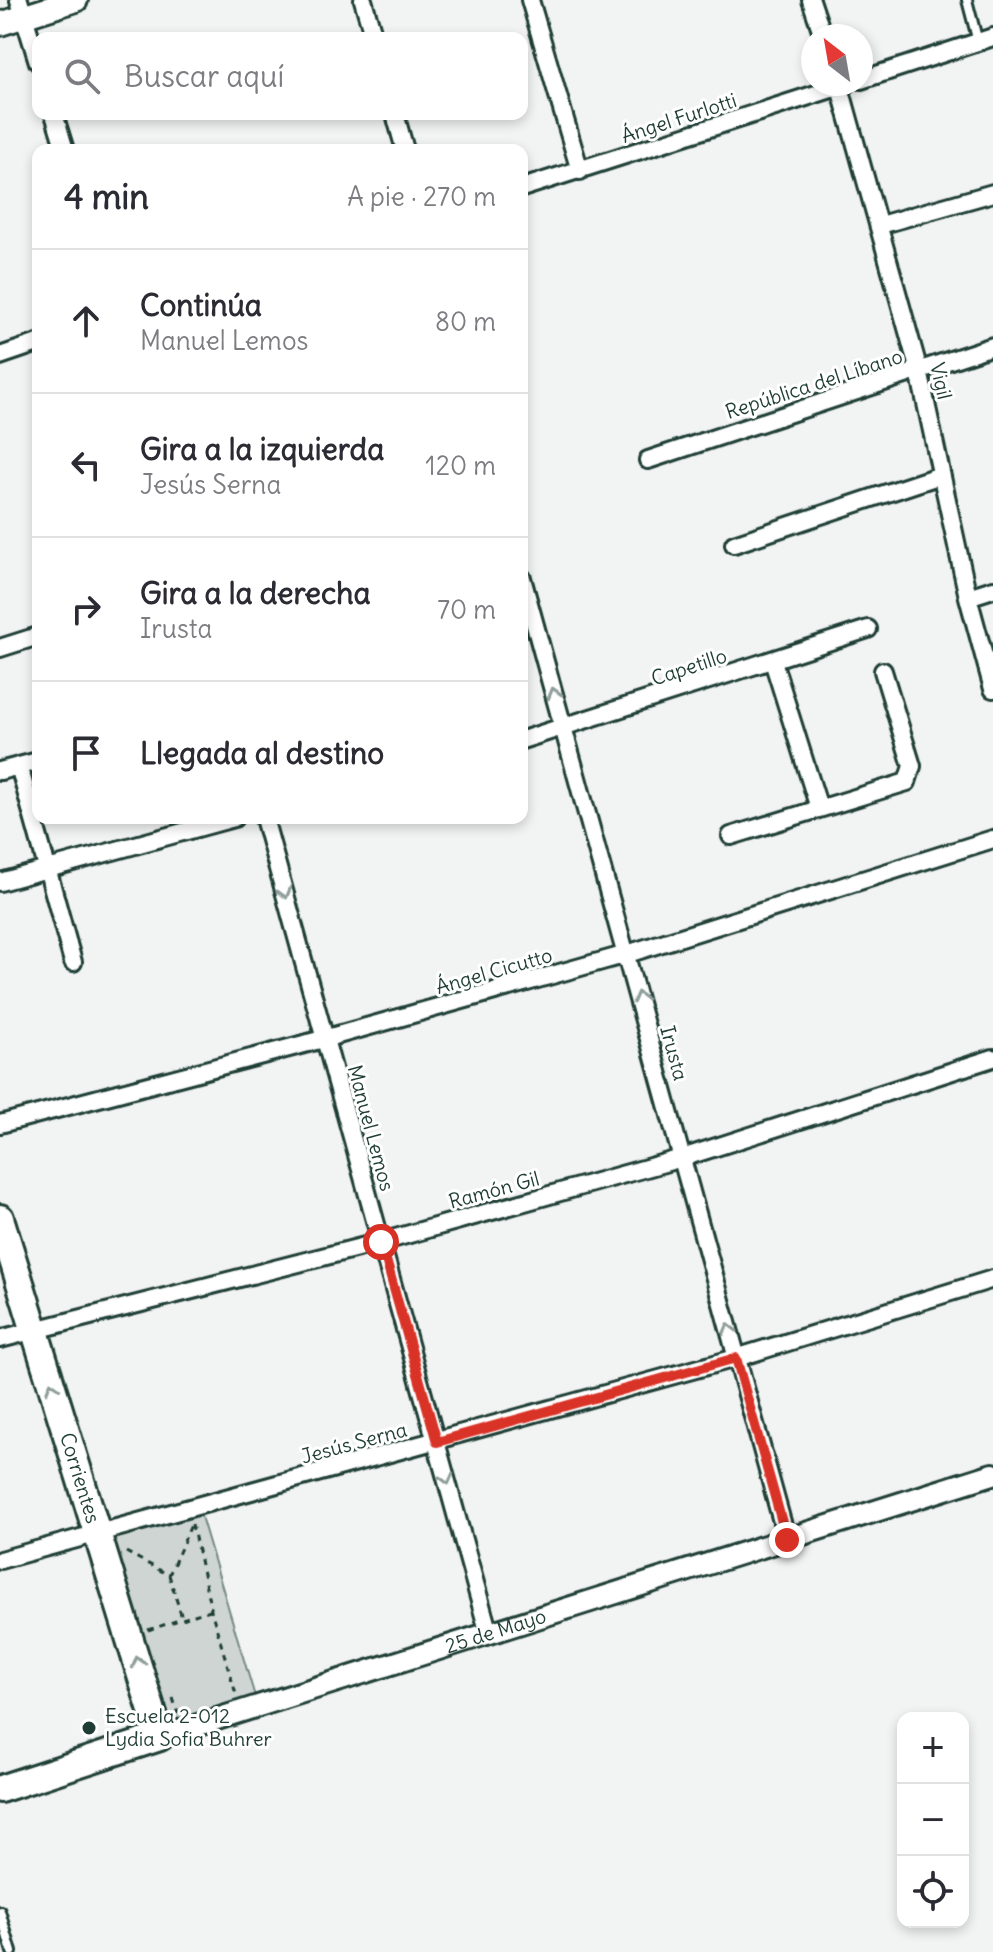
<!DOCTYPE html>
<html lang="es">
<head>
<meta charset="utf-8">
<style>
  :root { --surface:#fff; --page:#f7f7f7; --text:#2b2b33; --muted:#7c7c81; --line:#e1e1e2 }
  body { margin:0; font-family:Delius,sans-serif; background:var(--page); color:var(--text) }
  .controls { position:absolute; right:24px; bottom:24px; display:grid; overflow:hidden; border-radius:16px; box-shadow:0 4px 12px #0003 }
  .controls button { width:72px; height:72px; display:grid; place-items:center; padding:0; border:0; border-bottom:2px solid var(--line); background:var(--surface); color:var(--text); font:40px sans-serif }
  .compass { position:absolute; left:801px; top:24px; width:72px; height:72px; border-radius:50%; background:var(--surface); box-shadow:0 4px 12px #0003; rotate:329deg }
  .stop { position:absolute; width:24px; height:24px; margin:-18px; border:6px solid #d93025; border-radius:50%; background:#fff }
  .stop.end { background:#d93025; border-color:#fff; box-shadow:0 2px 8px #0008 }
  .list { margin:0; padding:0; list-style:none }
  h2 { display:flex; justify-content:space-between; align-items:center; height:104px; margin:0; padding:0 32px; font-size:34px }
  h2 small { font-size:26px; font-weight:400; color:var(--muted) }
  .list li { display:grid; grid-template-columns:52px 1fr auto; gap:24px; align-items:center; box-sizing:border-box; height:144px; padding:0 32px; border-top:2px solid var(--line) }
  .list b { display:block; font-size:30px; white-space:nowrap }
  .list p { margin:0; font-size:26px; white-space:nowrap; color:var(--muted) }
  .list em { font-size:26px; font-style:normal; color:var(--muted) }
  .icon { flex:none; width:44px; height:44px; fill:none; stroke:currentColor; stroke-width:2; stroke-linecap:round; stroke-linejoin:round }
  .map { position:relative; flex:none; width:993px; height:1952px; overflow:hidden }
  .search { position:absolute; background:var(--surface); box-shadow:0 4px 12px #0003; left:32px; top:32px; width:496px; height:88px; display:flex; align-items:center; gap:20px; box-sizing:border-box; padding:0 28px; border-radius:16px; color:var(--muted); font-size:30px }
  .panel { position:absolute; background:var(--surface); box-shadow:0 4px 12px #0003; left:32px; top:144px; width:496px; height:680px; border-radius:16px }
  .map>svg:first-child { display:block }
  .green { fill:#ced5d3; stroke:#768984; stroke-width:2 }
  .lines { fill:none; stroke-linecap:round; stroke-linejoin:round }
  .service-casing { stroke:#1f3d34; stroke-width:14 }
  .minor-casing { stroke:#1f3d34; stroke-width:22 }
  .tertiary-casing { stroke:#1f3d34; stroke-width:26 }
  .secondary-casing { stroke:#1f3d34; stroke-width:28 }
  .primary-casing { stroke:#1f3d34; stroke-width:32 }
  .path { stroke:#1f3d34; stroke-width:3; stroke-dasharray:6 6; stroke-linecap:butt }
  .service { stroke:#fff; stroke-width:8 }
  .minor { stroke:#fff; stroke-width:16 }
  .tertiary { stroke:#fff; stroke-width:20 }
  .secondary { stroke:#fff; stroke-width:22 }
  .primary { stroke:#fff; stroke-width:26 }
  .oneway { stroke:#8f9e9a }
  .route { stroke:#d93025; stroke-width:10 }
  .poi-dot { fill:#1f3d34; stroke:#fff; stroke-width:3 }
  .labels { text-anchor:middle; stroke-width:6; stroke-linejoin:round; paint-order:stroke }
  .street-label { font-size:20px; fill:#1f3d34; stroke:#fff }
  .poi-label { font-size:20px; fill:#1f3d34; stroke:#fff; text-anchor:start }
</style>
</head>
<body>
<div class="map">
<svg width="993" height="1952" viewBox="0 0 993 1952">
  <rect width="100%" height="100%" fill="#f2f3f3"/>
  <filter id="ink" filterUnits="userSpaceOnUse"><feTurbulence type="fractalNoise" baseFrequency=".0125" numOctaves="2"/><feDisplacementMap in="SourceGraphic" scale="16" xChannelSelector="R" yChannelSelector="G"/><feConvolveMatrix kernelMatrix="1 2 1 2 8 2 1 2 1" color-interpolation-filters="sRGB"/></filter>
  <g filter="url(#ink)">
    <path class="green" d="M 200,1513 L 256,1700 L 168,1726 L 112,1539 Z"/>
    <g class="lines">
      <defs>
        <path id="service" d="M 967,0 L 978,42
          M 0,1911 L 12,1952"/>
        <path id="minor" d="M 19,0 L 38,62
          M 363,0 L 374,38
          M 530,0 L 580,171
          M 811,0 L 823,36
          M 861,80 L 993,37
          M 839,84 L 919,371 L 968,597 L 993,689
          M 54,114 L 65,150
          M 395,114 L 405,150
          M 522,188 L 847,84
          M 880,225 L 993,193
          M 0,356 L 38,343
          M 648,460 L 993,346
          M 734,544 L 941,475
          M 522,578 L 787,1540
          M 968,597 L 993,589
          M 0,648 L 38,636
          M 773,661 L 819,808
          M 522,740 L 868,629
          M 19,766 L 73,962
          M 0,771 L 38,761
          M 264,818 L 489,1634
          M 731,836 L 907,782 L 912,766 L 883,671
          M 0,882 L 234,818
          M 0,1124 L 327,1038 L 627,954 L 993,839
          M 0,1339 L 381,1242 L 682,1158 L 993,1058
          M 0,1560 L 736,1358 L 993,1279"/>
        <g id="tertiary">
          <path id="s1" d="M 160,1737 L 993,1474"/>
        </g>
        <path id="secondary" d="M 0,24 L 76,0"/>
        <g id="primary">
          <path id="s2" d="M 0,1218 L 160,1737 L 0,1789"/>
        </g>
      </defs>
      <use href="#service" class="service-casing"/>
      <use href="#minor" class="minor-casing"/>
      <use href="#tertiary" class="tertiary-casing"/>
      <use href="#secondary" class="secondary-casing"/>
      <use href="#primary" class="primary-casing"/>
      <path class="path" d="M 192,1524 L 211,1610 L 236,1694
        M 126,1552 L 169,1575 L 191,1525
        M 169,1575 L 182,1618
        M 148,1630 L 210,1610
        M 173,1698 L 178,1714"/>
      <use href="#service" class="service"/>
      <use href="#minor" class="minor"/>
      <use href="#tertiary" class="tertiary"/>
      <use href="#secondary" class="secondary"/>
      <use href="#primary" class="primary"/>
    </g>
    <defs><path id="oneway-chevron" d="M-2-3.5L2.5 0L-2 3.5" fill="none" stroke-width="1.6" stroke-linecap="round" stroke-linejoin="round" transform="scale(2)"/></defs>
    <g class="oneway">
      <use href="#oneway-chevron" transform="translate(554 693) rotate(-106)"/>
      <use href="#oneway-chevron" transform="translate(285 893) rotate(74)"/>
      <use href="#oneway-chevron" transform="translate(639 997) rotate(-105)"/>
      <use href="#oneway-chevron" transform="translate(729 1329) rotate(-105)"/>
      <use href="#oneway-chevron" transform="translate(52 1387) rotate(-107)"/>
      <use href="#oneway-chevron" transform="translate(447 1479) rotate(75)"/>
      <use href="#oneway-chevron" transform="translate(138 1662) rotate(-107)"/>
    </g>
  </g>
  <g class="lines" filter="url(#ink)">
    <path class="route" d="M 381,1242 L 437,1442 L 736,1358 L 787,1540"/>
  </g>
  <circle class="poi-dot" cx="89" cy="1728" r="8"/>
  <g class="labels">
    <g class="street-label">
      <text transform="translate(679 118) rotate(-18)" y="7">Ángel Furlotti</text>
      <text transform="translate(941 381) rotate(77)" y="7">Vigil</text>
      <text transform="translate(814 384) rotate(-18)" y="7">República del Líbano</text>
      <text transform="translate(689 667) rotate(-18)" y="7">Capetillo</text>
      <text transform="translate(494 971) rotate(-16)" y="7">Ángel Cicutto</text>
      <text transform="translate(674 1053) rotate(75)" y="7">Irusta</text>
      <text transform="translate(371 1128) rotate(75)" y="7">Manuel Lemos</text>
      <text transform="translate(494 1190) rotate(-15)" y="7">Ramón Gil</text>
      <text transform="translate(354 1443) rotate(-15)" y="7">Jesús Serna</text>
      <text dy="7" stroke="none"><textPath href="#s2" startOffset="272">Corrientes</textPath></text>
      <text dy="7" stroke="none"><textPath href="#s1" startOffset="352">25 de Mayo</textPath></text>
    </g>
    <g class="poi-label">
      <text x="105" y="1723">Escuela 2-012<tspan x="105" dy="23">Lydia Sofia Buhrer</tspan></text>
    </g>
  </g>
</svg>
<div class="controls">
<button>+</button>
<button>−</button>
<button><svg class="icon" aria-label="locate" viewBox="0 0 24 24"><circle cx="12" cy="12" r="6"/><path d="M12 2v4M12 18v4M2 12h4M18 12h4"/></svg></button>
</div>
<svg class="compass" viewBox="-18 -18 36 36"><path d="M0-13l5 13h-10z" fill="#e53935"/><path d="M0 13l5-13h-10z" fill="#7c7c81"/></svg>
<div class="stop" style="left:381px;top:1242px"></div>
<div class="stop end" style="left:787px;top:1540px"></div>
<div class="search"><svg class="icon" aria-label="search" viewBox="0 0 24 24"><circle cx="10" cy="10" r="6"/><path d="M15 15l6 6"/></svg>Buscar aquí</div>
<section class="panel">
<h2>4 min<small>A pie · 270 m</small></h2>
<ul class="list">
<li><svg class="icon" aria-label="ahead" viewBox="0 0 24 24"><path d="M12 20V5M6 11l6-6 6 6"/></svg><div><b>Continúa</b><p>Manuel Lemos</p></div><em>80 m</em></li>
<li><svg class="icon" aria-label="left" viewBox="0 0 24 24"><path d="M17 20v-9H6M10 6l-5 5 5 5"/></svg><div><b>Gira a la izquierda</b><p>Jesús Serna</p></div><em>120 m</em></li>
<li><svg class="icon" aria-label="right" viewBox="0 0 24 24"><path d="M7 20v-9h11M14 6l5 5-5 5"/></svg><div><b>Gira a la derecha</b><p>Irusta</p></div><em>70 m</em></li>
<li><svg class="icon" aria-label="arrive" viewBox="0 0 24 24"><path d="M6 21V4h12l-3 4 3 4H6"/></svg><div><b>Llegada al destino</b></div></li>
</ul>
</section>
</div>
</body>
</html>
